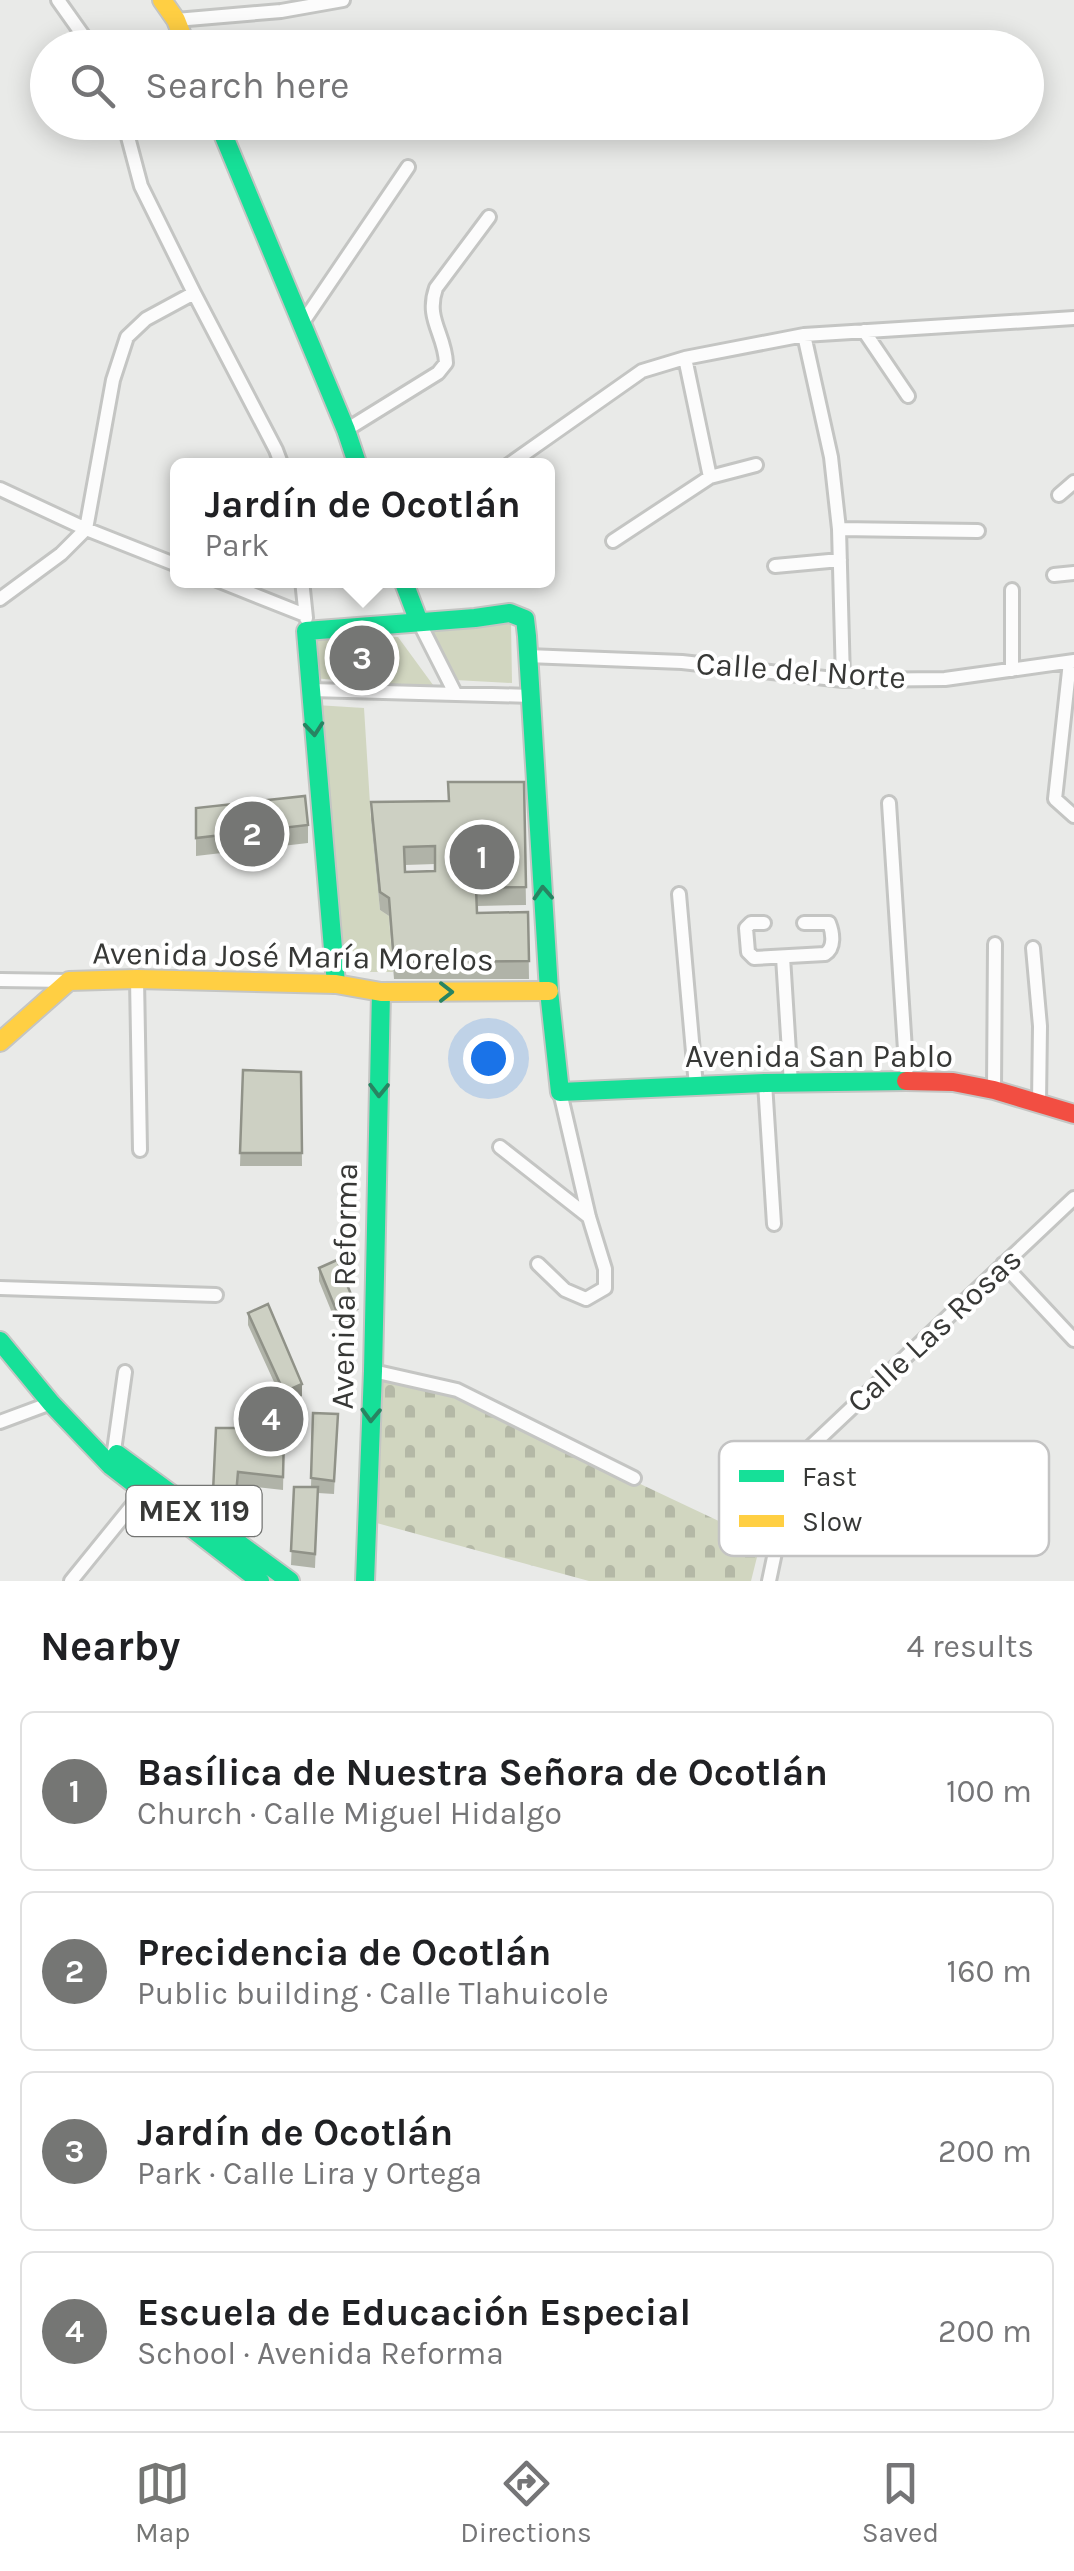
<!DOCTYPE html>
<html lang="en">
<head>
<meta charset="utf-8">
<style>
  :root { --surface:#fff; --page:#f6f6f6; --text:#202124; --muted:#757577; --line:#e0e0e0; --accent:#757674 }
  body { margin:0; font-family:Karla,sans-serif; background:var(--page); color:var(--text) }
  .you { position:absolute; left:488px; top:1058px; width:35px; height:35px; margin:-25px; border:8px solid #fff; border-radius:50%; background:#1a73e8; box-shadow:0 0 0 15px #1a73e833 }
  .badge { display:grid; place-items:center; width:65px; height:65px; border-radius:50%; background:var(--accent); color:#fff; font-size:32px; font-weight:700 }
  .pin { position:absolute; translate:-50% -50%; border:5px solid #fff; box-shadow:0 2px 10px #0006 }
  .popup { position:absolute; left:170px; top:458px; width:385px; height:130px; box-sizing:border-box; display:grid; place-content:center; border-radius:15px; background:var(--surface); filter:drop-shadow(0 2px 8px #0005); font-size:32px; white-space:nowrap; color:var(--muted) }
  .popup b { font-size:38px; color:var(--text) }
  .popup::after { content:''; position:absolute; left:50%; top:100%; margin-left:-20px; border:20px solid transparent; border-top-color:var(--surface) }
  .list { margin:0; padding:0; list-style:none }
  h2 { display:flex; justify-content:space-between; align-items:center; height:130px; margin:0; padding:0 40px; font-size:42px }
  h2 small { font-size:32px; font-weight:400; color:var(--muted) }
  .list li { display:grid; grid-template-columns:65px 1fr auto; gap:30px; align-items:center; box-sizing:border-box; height:160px; margin:0 20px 20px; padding:0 20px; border:2px solid var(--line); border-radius:15px }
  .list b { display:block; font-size:38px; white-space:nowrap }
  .list p { margin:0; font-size:32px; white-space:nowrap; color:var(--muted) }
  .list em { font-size:32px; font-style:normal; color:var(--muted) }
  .icon { flex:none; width:55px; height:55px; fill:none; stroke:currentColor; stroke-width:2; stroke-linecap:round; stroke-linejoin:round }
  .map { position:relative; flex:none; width:1074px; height:1581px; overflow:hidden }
  .search { position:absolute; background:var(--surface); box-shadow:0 5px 25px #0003; left:30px; right:30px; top:30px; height:110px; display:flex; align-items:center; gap:25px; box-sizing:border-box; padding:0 35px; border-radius:55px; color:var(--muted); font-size:38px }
  .sheet { height:850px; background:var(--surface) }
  nav { display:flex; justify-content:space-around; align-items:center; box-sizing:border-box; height:140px; border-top:2px solid var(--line); background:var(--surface); font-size:28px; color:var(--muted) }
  nav a { display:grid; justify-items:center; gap:5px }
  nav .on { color:var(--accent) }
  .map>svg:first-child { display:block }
  .cemetery { fill:url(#cemetery-stones) }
  .park { fill:#d1d6c0 }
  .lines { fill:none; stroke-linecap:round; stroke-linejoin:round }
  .street-casing { stroke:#c4c5c3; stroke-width:18 }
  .fast-casing { stroke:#c4c5c3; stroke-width:22 }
  .slow-casing { stroke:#c4c5c3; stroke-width:22 }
  .jam-casing { stroke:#c4c5c3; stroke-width:22 }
  .street { stroke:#fcfcfc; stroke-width:12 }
  .fast { stroke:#16e098; stroke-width:18 }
  .slow { stroke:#ffcf43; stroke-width:18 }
  .jam { stroke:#f24e42; stroke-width:18 }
  .wall { fill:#b0b3a8; fill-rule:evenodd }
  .shaded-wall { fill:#909288 }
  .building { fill:#cdd0c3; stroke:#909288; stroke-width:2.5; fill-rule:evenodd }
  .oneway { stroke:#288462 }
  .labels { text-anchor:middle; stroke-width:8; stroke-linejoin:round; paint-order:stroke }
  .shield { fill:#fff; stroke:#737472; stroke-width:2.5 }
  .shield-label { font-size:30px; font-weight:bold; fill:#373836 }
  .street-label { font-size:32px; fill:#373836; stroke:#fff }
  .key { fill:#fff; stroke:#c3c3c3; stroke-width:2.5 }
  .key-label { font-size:28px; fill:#373836 }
</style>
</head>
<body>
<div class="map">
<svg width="1074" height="1581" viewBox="0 0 1074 1581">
  <defs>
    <pattern id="cemetery-stones" width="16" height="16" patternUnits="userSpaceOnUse" patternTransform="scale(2.5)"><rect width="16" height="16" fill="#d1d6c0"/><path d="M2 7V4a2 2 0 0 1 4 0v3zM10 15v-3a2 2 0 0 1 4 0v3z" fill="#b4b8a6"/></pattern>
  </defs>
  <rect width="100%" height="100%" fill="#e9eae8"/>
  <path class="cemetery" d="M 379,1376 L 452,1395 L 761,1541 L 751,1581 L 589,1581 L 373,1522 Z"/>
  <path class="park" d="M 511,622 L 512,683 L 455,680 L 429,634 L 429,626 Z
    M 308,634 L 398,637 L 436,689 L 313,678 Z
    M 316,705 L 364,708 L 371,820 L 380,910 L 389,916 L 393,972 L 356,972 L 339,963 Z"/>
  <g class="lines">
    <defs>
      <path id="street" d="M 58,0 L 92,48
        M 176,20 L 281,11 L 343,0
        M 124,122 L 141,186 L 194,293 L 276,450 L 282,466
        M 301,325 L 408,167
        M 864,331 L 908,396
        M 804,335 L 831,457 L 839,529 L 843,680
        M 685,358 L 710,477
        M 346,430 L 438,373 L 446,363 C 445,334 425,319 436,288 L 489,217
        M 507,466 L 642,371 L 685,358 L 804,335 L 1074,318
        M 0,489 L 86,529 L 177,565
        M 1059,495 L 1074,482
        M 839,529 L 978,531
        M 613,541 L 710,477 L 756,465
        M 775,566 L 840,560
        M 1054,575 L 1074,573
        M 217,580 L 305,615
        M 302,580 L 306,618
        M 1012,590 L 1012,670
        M 0,599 L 61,554 L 86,529 L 113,380 L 127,337 L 146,319 L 194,293
        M 419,622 L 455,693
        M 527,656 L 682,662 L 843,680 L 945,679 L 1074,661
        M 1070,662 L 1055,799 L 1074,816
        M 311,690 L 532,696
        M 889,803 L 907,1081
        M 679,894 L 696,1086
        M 764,923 L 751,923 L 746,928 L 748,952 L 754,958 L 825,954 C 835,948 833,933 829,923 L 804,923
        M 1033,948 L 1040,1026 L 1039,1103
        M 783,957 L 791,1084
        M 137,979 L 140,1150
        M 0,980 L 69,981
        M 765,1083 L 774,1224
        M 994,1090 L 995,944
        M 500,1147 L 589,1217
        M 538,1264 L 565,1290 L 586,1299 L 605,1288 L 605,1269 L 589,1217 L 560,1092
        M 1003,1264 L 1074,1340
        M 0,1288 L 216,1295
        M 373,1371 L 457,1390 L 634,1478
        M 0,1422 L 51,1403
        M 113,1458 L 125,1372
        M 71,1581 L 148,1486
        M 769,1581 L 789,1486 L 805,1452 L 1074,1198"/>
      <path id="fast" d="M 218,122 L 346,430 L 358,466
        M 403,580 L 419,622
        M 336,984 L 306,631 L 475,618 L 510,613 L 525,619 L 527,636 L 549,991 L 560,1092 L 765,1083 L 906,1081
        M 0,1341 L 51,1403 L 111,1466 L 260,1581
        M 117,1454 L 290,1581
        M 365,1581 L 373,1371 L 381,992"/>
      <path id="slow" d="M 162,0 L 176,20 L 187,48
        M 0,1042 L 69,981 L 137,979 L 336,984 L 381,992 L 549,991"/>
      <path id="jam" d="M 906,1081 L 953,1082 L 994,1090 L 1074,1114"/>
    </defs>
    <use href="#street" class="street-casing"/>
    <use href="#fast" class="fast-casing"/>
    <use href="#slow" class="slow-casing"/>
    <use href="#jam" class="jam-casing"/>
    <use href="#street" class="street"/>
    <use href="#fast" class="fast"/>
    <use href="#slow" class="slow"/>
    <use href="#jam" class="jam"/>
  </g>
  <path class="wall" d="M 524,782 L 526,905 L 477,906 L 477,913 L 528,912 L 529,979 L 394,979 L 389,916 L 380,910 L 371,820 L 371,802 L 448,801 ZM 435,864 L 435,871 L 405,872 L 405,865 Z
    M 196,808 L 308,825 L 308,843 L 196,856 Z
    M 243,1070 L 301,1072 L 302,1166 L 240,1166 Z
    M 319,1268 L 357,1323 L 339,1330 L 319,1281 Z
    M 248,1313 L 302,1396 L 285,1403 L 283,1490 L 238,1485 L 236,1508 L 213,1506 L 216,1428 L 258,1428 L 279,1393 L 248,1325 Z
    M 313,1413 L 338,1414 L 334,1494 L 318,1493 L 315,1568 L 291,1565 L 294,1487 L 311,1487 Z"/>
  <path class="shaded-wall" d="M 357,1309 L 357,1323 L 339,1330 L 339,1317 Z
    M 302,1384 L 302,1396 L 285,1403 L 283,1490 L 285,1403 L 284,1392 Z"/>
  <path class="building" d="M 448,782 L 524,782 L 526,887 L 476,888 L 477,913 L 528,912 L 529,961 L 394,962 L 389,898 L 380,892 L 371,802 L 449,801 ZM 435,846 L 435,871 L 405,872 L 404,847 Z
    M 305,796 L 308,825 L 196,838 L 196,808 Z
    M 243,1070 L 301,1072 L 302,1153 L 240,1153 Z
    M 337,1260 L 357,1309 L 339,1317 L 319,1268 Z
    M 268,1304 L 302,1384 L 284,1392 L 248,1313 Z
    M 260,1390 L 285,1393 L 283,1477 L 238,1472 L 236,1495 L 213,1492 L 216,1428 L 258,1428 Z
    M 313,1413 L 338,1414 L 334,1481 L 311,1478 Z
    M 294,1487 L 318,1487 L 315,1554 L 291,1551 Z"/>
  <defs><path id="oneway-chevron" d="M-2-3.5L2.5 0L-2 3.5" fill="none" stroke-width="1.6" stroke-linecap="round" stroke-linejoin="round" transform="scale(2.5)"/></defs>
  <g class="oneway">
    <use href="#oneway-chevron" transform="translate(314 729) rotate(85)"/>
    <use href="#oneway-chevron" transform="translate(543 893) rotate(-93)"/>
    <use href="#oneway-chevron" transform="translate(446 992)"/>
    <use href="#oneway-chevron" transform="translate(379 1090) rotate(91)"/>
    <use href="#oneway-chevron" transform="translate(371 1415) rotate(92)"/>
  </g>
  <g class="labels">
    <rect class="shield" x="126.5" y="1486" width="135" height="50" rx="8"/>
    <g class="shield-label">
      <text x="194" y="1521">MEX 119</text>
    </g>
    <g class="street-label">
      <text transform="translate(801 670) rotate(4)" y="11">Calle del Norte</text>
      <text transform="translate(293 956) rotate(1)" y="11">Avenida José María Morelos</text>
      <text x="819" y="1067">Avenida San Pablo</text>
      <text transform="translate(344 1286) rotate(-89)" y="11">Avenida Reforma</text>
      <text transform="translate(934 1330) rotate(-43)" y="11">Calle Las Rosas</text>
    </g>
  </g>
  <rect x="719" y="1441" width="330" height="115" rx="15" class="key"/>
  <rect x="739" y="1470" width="45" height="12" fill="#16e098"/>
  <rect x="739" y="1515" width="45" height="12" fill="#ffcf43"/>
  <g class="key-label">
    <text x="802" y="1486">Fast</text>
    <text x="802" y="1531">Slow</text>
  </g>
</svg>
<div class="you"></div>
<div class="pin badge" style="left:482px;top:857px">1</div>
<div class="pin badge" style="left:252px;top:834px">2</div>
<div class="pin badge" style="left:362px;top:658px">3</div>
<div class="popup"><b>Jardín de Ocotlán</b>Park</div>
<div class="pin badge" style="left:271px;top:1419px">4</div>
<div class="search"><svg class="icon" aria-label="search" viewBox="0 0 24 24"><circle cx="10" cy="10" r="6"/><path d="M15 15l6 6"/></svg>Search here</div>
</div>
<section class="sheet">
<h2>Nearby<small>4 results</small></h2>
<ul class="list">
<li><span class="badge">1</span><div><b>Basílica de Nuestra Señora de Ocotlán</b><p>Church · Calle Miguel Hidalgo</p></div><em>100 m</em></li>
<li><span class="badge">2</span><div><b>Precidencia de Ocotlán</b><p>Public building · Calle Tlahuicole</p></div><em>160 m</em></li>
<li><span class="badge">3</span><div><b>Jardín de Ocotlán</b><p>Park · Calle Lira y Ortega</p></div><em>200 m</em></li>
<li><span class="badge">4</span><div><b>Escuela de Educación Especial</b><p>School · Avenida Reforma</p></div><em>200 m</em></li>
</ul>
</section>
<nav>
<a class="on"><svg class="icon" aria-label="map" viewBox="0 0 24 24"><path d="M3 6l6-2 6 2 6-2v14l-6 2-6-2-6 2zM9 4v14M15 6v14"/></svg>Map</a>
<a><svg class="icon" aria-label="directions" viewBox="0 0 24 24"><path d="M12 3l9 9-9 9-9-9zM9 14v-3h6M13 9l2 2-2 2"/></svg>Directions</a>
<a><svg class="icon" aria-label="saved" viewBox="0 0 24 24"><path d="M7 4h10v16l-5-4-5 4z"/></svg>Saved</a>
</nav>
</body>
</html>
